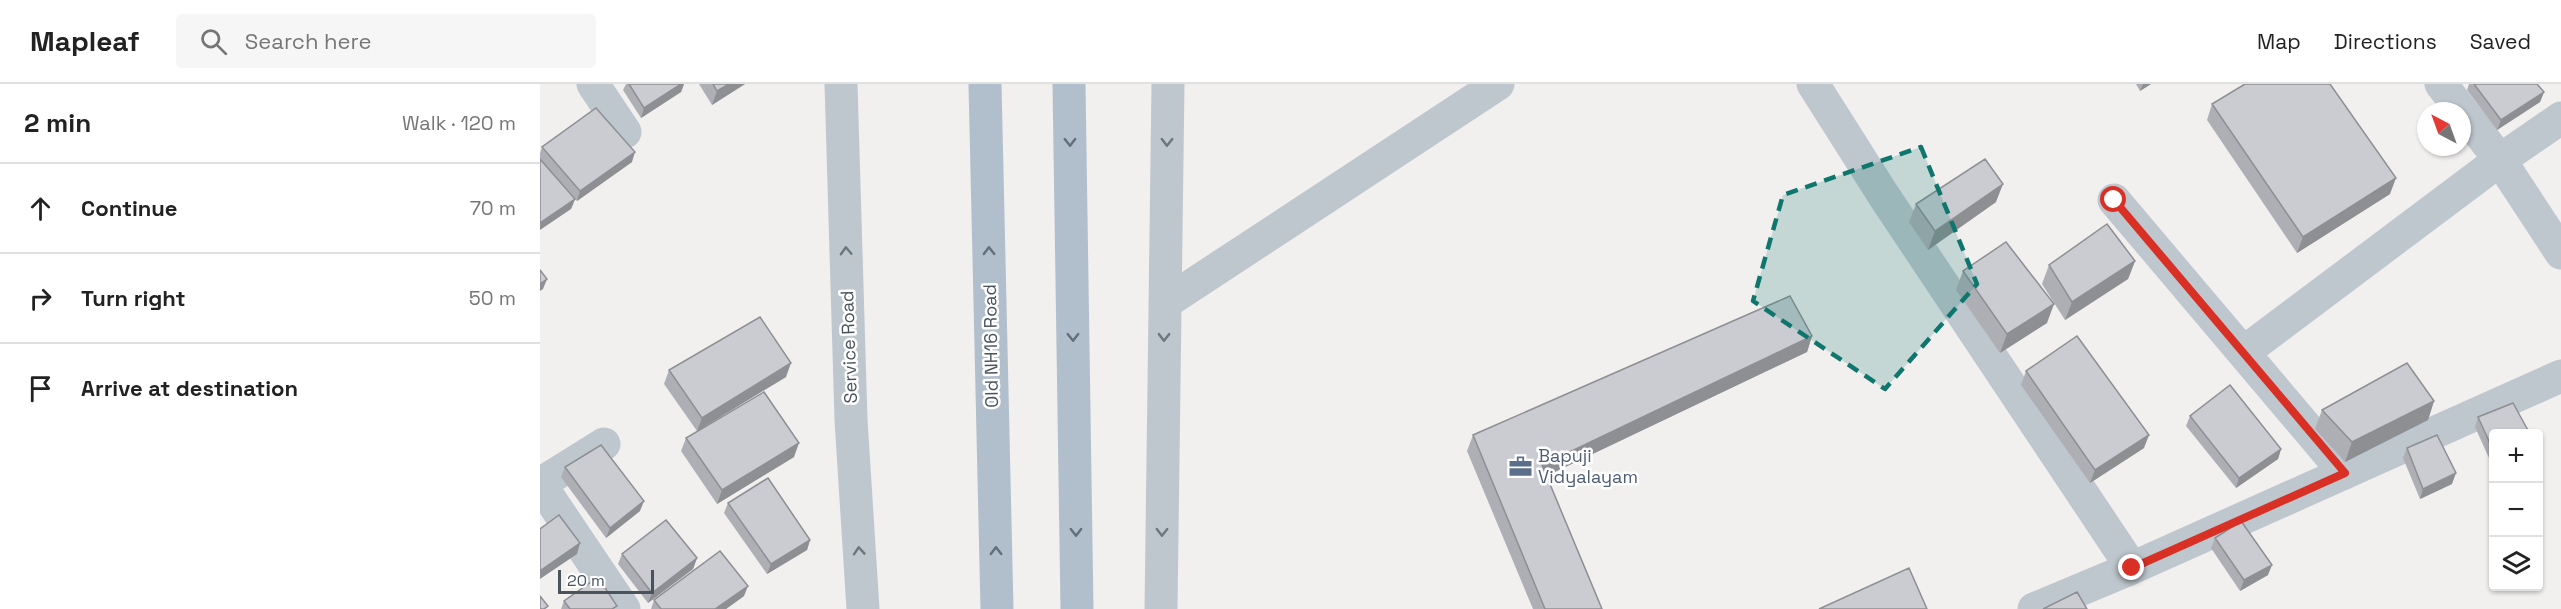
<!DOCTYPE html>
<html lang="en">
<head>
<meta charset="utf-8">
<style>
  :root { --surface:#fff; --page:#f6f6f6; --text:#222; --muted:#767676; --line:#e0e0e0 }
  body { margin:0; font-family:"Space Grotesk",sans-serif; background:var(--page); color:var(--text) }
  .controls { position:absolute; right:18px; bottom:18px; display:grid; overflow:hidden; border-radius:6px; box-shadow:0 2px 4px #0004 }
  .controls button { width:54px; height:54px; display:grid; place-items:center; padding:0; border:0; border-bottom:2px solid var(--line); background:var(--surface); color:var(--text); font:30px sans-serif }
  .compass { position:absolute; left:1877px; top:18px; width:54px; height:54px; border-radius:50%; background:var(--surface); box-shadow:0 2px 4px #0004; rotate:319deg }
  .scale { position:absolute; left:18px; bottom:15px; width:96px; box-sizing:border-box; padding-left:6px; border:3px solid #48535c; border-top:0; font-size:16px; line-height:21px; white-space:nowrap; color:#48535c; -webkit-text-stroke:4px #fff; paint-order:stroke }
  .stop { position:absolute; width:18px; height:18px; margin:-14px; border:4px solid #d93025; border-radius:50%; background:#fff }
  .stop.end { background:#d93025; border-color:#fff; box-shadow:0 2px 6px #0008 }
  .list { margin:0; padding:0; list-style:none }
  h2 { display:flex; justify-content:space-between; align-items:center; height:78px; margin:0; padding:0 24px; font-size:26px }
  h2 small { font-size:20px; font-weight:400; color:var(--muted) }
  .list li { display:grid; grid-template-columns:39px 1fr auto; gap:18px; align-items:center; box-sizing:border-box; height:90px; padding:0 24px; border-top:2px solid var(--line) }
  .list b { display:block; font-size:22px; white-space:nowrap }
  .list em { font-size:20px; font-style:normal; color:var(--muted) }
  .icon { flex:none; width:33px; height:33px; fill:none; stroke:currentColor; stroke-width:2; stroke-linecap:round; stroke-linejoin:round }
  .map { position:relative; flex:none; width:2021px; height:525px; overflow:hidden }
  header { display:flex; align-items:center; gap:36px; box-sizing:border-box; height:84px; padding:0 30px; background:var(--surface); border-bottom:2px solid var(--line) }
  header strong { font-size:28px }
  nav { display:flex; gap:33px; margin-inline-start:auto; font-size:21px }
  .search { width:420px; height:54px; background:var(--page); display:flex; align-items:center; gap:15px; box-sizing:border-box; padding:0 21px; border-radius:6px; color:var(--muted); font-size:22px }
  main { display:flex }
  aside { flex:1; background:var(--surface) }
  .map>svg:first-child { display:block }
  .lines { fill:none; stroke-linecap:round; stroke-linejoin:round }
  .minor { stroke:#bec7ce; stroke-width:33 }
  .major { stroke:#b1bfcd; stroke-width:33 }
  .wall { fill:#aeafb5 }
  .shaded-wall { fill:#8d8f93 }
  .building { fill:#caccd2; stroke:#8d8f93; stroke-width:1.5 }
  .oneway { stroke:#626e78 }
  .oneway2 { stroke:#6b767e }
  .route { stroke:#d93025; stroke-width:8 }
  .marked { fill:#0f766e; fill-opacity:0.2; stroke:#0f766e; stroke-width:4.5; stroke-dasharray:12 8; stroke-linejoin:round }
  .labels { text-anchor:middle; stroke-width:5; stroke-linejoin:round; paint-order:stroke }
  .street-label { font-size:18px; fill:#48535c; stroke:#fff }
  .service-label { font-size:18px; fill:#4e5e75; stroke:#fff; text-anchor:start }
</style>
</head>
<body>
<header>
<strong>Mapleaf</strong>
<div class="search"><svg class="icon" aria-label="search" viewBox="0 0 24 24"><circle cx="10" cy="10" r="6"/><path d="M15 15l6 6"/></svg>Search here</div>
<nav><a>Map</a><a>Directions</a><a>Saved</a></nav>
</header>
<main>
<aside>
<h2>2 min<small>Walk · 120 m</small></h2>
<ul class="list">
<li><svg class="icon" aria-label="ahead" viewBox="0 0 24 24"><path d="M12 20V5M6 11l6-6 6 6"/></svg><div><b>Continue</b></div><em>70 m</em></li>
<li><svg class="icon" aria-label="right" viewBox="0 0 24 24"><path d="M7 20v-9h11M14 6l5 5-5 5"/></svg><div><b>Turn right</b></div><em>50 m</em></li>
<li><svg class="icon" aria-label="arrive" viewBox="0 0 24 24"><path d="M6 21V4h12l-3 4 3 4H6"/></svg><div><b>Arrive at destination</b></div></li>
</ul>
</aside>
<div class="map">
<svg width="2021" height="525" viewBox="0 0 2021 525">
  <rect width="100%" height="100%" fill="#f2efef"/>
  <g class="lines">
    <path class="minor" d="M 53,0 L 85,48
      M 301,0 L 311,336 L 323,525
      M 1273,0 L 1344,112 L 1592,484
      M 1901,0 L 1960,76 L 2021,169
      M 1574,116 L 1805,389
      M 625,219 L 958,0
      M 1704,268 L 1960,76 L 2021,34
      M 0,400 L 84,525
      M 0,400 L 64,360
      M 621,525 L 628,0
      M 1494,525 L 1592,484 L 2021,292"/>
    <path class="major" d="M 445,0 L 457,525
      M 529,0 L 537,525"/>
  </g>
  <path class="wall" d="M 86,0 L 144,0 L 141,8 L 101,34 L 83,6 Z
    M 159,0 L 205,0 L 172,21 Z
    M 1596,0 L 1611,0 L 1600,7 Z
    M 1929,0 L 1997,0 L 2004,8 L 2000,18 L 1957,46 L 1927,6 Z
    M 1672,20 L 1850,110 L 1757,169 L 1667,36 Z
    M 2,63 L 92,78 L 37,117 L 35,115 L 31,125 L 0,75 L 0,69 Z
    M 1456,118 L 1388,166 L 1369,138 L 1376,120 Z
    M 1595,177 L 1588,195 L 1525,236 L 1502,200 L 1509,181 Z
    M 1423,187 L 1507,239 L 1460,269 L 1416,206 Z
    M 1272,252 L 1267,268 L 1006,392 L 1062,525 L 993,525 L 927,367 L 933,351 Z
    M 129,286 L 246,293 L 157,347 L 124,300 Z
    M 1486,287 L 1604,364 L 1550,399 L 1481,301 Z
    M 1894,317 L 1888,336 L 1805,378 L 1775,345 L 1782,326 Z
    M 1650,332 L 1741,365 L 1738,375 L 1696,404 L 1646,342 Z
    M 1938,333 L 1953,350 L 1953,383 L 1935,343 Z
    M 146,354 L 254,373 L 177,420 L 141,367 Z
    M 1867,364 L 1912,400 L 1880,415 L 1863,374 Z
    M 25,383 L 100,427 L 66,454 L 21,393 Z
    M 188,419 L 270,456 L 267,466 L 227,490 L 184,429 Z
    M 1675,454 L 1728,491 L 1700,507 L 1671,464 Z
    M 82,470 L 157,474 L 153,485 L 108,519 L 78,480 Z
    M 204,512 L 186,525 L 111,525 L 114,516 Z
    M 24,517 L 75,525 L 21,525 Z"/>
  <path class="shaded-wall" d="M 141,0 L 144,0 L 141,8 L 101,34 L 104,24 Z
    M 189,0 L 205,0 L 172,21 L 177,7 Z
    M 1603,0 L 1611,0 L 1600,7 Z
    M 2004,8 L 2000,18 L 1957,46 L 1961,36 Z
    M 95,68 L 92,78 L 37,117 L 40,107 Z
    M 1856,94 L 1850,110 L 1757,169 L 1763,153 Z
    M 1463,100 L 1456,118 L 1388,166 L 1395,147 Z
    M 35,115 L 31,125 L 0,146 L 0,139 Z
    M 1595,177 L 1588,195 L 1525,236 L 1532,218 Z
    M 7,195 L 3,205 L 0,207 L 0,200 Z
    M 1514,220 L 1507,239 L 1460,269 L 1467,250 Z
    M 1272,252 L 1267,268 L 996,397 L 1002,381 Z
    M 251,279 L 246,293 L 157,347 L 162,334 Z
    M 1894,317 L 1888,336 L 1805,378 L 1812,358 Z
    M 1609,351 L 1604,364 L 1550,399 L 1555,386 Z
    M 259,359 L 254,373 L 177,420 L 182,406 Z
    M 1741,365 L 1738,375 L 1696,404 L 1699,394 Z
    M 1916,389 L 1912,400 L 1880,415 L 1883,405 Z
    M 104,417 L 100,427 L 66,454 L 70,444 Z
    M 270,456 L 267,466 L 227,490 L 231,480 Z
    M 40,459 L 37,470 L 0,495 L 0,487 Z
    M 157,474 L 153,485 L 108,519 L 112,509 Z
    M 1732,481 L 1728,491 L 1700,507 L 1704,496 Z
    M 208,502 L 204,512 L 186,525 L 175,525 Z"/>
  <path class="building" d="M 89,0 L 141,0 L 104,24 Z
    M 173,0 L 189,0 L 177,7 Z
    M 1705,0 L 1790,0 L 1856,94 L 1763,153 L 1672,20 Z
    M 1934,0 L 1997,0 L 2004,8 L 1961,36 Z
    M 56,24 L 95,68 L 40,107 L 2,63 Z
    M 0,75 L 35,115 L 0,139 Z
    M 1445,75 L 1463,100 L 1395,147 L 1376,120 Z
    M 1567,140 L 1595,177 L 1532,218 L 1509,181 Z
    M 1466,158 L 1514,220 L 1467,250 L 1423,187 Z
    M 0,186 L 7,195 L 0,200 Z
    M 1250,212 L 1272,252 L 1002,381 L 1062,525 L 1005,525 L 933,351 Z
    M 220,233 L 251,279 L 162,334 L 129,286 Z
    M 1537,252 L 1609,351 L 1555,386 L 1486,287 Z
    M 1867,279 L 1894,317 L 1812,358 L 1782,326 Z
    M 1690,301 L 1741,365 L 1699,394 L 1650,332 Z
    M 224,308 L 259,359 L 182,406 L 146,354 Z
    M 1973,319 L 1990,350 L 1953,350 L 1953,366 L 1938,333 Z
    M 1897,351 L 1916,389 L 1883,405 L 1867,364 Z
    M 61,361 L 104,417 L 70,444 L 25,383 Z
    M 228,394 L 270,456 L 231,480 L 188,419 Z
    M 19,431 L 40,459 L 0,487 L 0,445 Z
    M 126,436 L 157,474 L 112,509 L 82,470 Z
    M 1701,437 L 1732,481 L 1704,496 L 1675,454 Z
    M 180,467 L 208,502 L 175,525 L 121,525 L 114,516 Z
    M 1369,484 L 1387,525 L 1279,525 Z
    M 58,493 L 77,522 L 72,525 L 30,525 L 24,517 Z
    M 1537,508 L 1547,525 L 1503,525 Z
    M 0,512 L 8,522 L 4,525 L 0,525 Z"/>
  <defs><path id="oneway-chevron" d="M-2-3.5L2.5 0L-2 3.5" fill="none" stroke-width="1.6" stroke-linecap="round" stroke-linejoin="round" transform="scale(1.5)"/></defs>
  <g class="oneway">
    <use href="#oneway-chevron" transform="translate(530 58) rotate(89)"/>
    <use href="#oneway-chevron" transform="translate(449 167) rotate(-91)"/>
    <use href="#oneway-chevron" transform="translate(533 253) rotate(89)"/>
    <use href="#oneway-chevron" transform="translate(536 448) rotate(89)"/>
    <use href="#oneway-chevron" transform="translate(456 467) rotate(-91)"/>
  </g>
  <g class="oneway2">
    <use href="#oneway-chevron" transform="translate(627 58) rotate(91)"/>
    <use href="#oneway-chevron" transform="translate(306 167) rotate(-92)"/>
    <use href="#oneway-chevron" transform="translate(624 253) rotate(91)"/>
    <use href="#oneway-chevron" transform="translate(622 448) rotate(91)"/>
    <use href="#oneway-chevron" transform="translate(319 467) rotate(-94)"/>
  </g>
  <g class="lines">
    <path class="route" d="M 1574,116 L 1805,389 L 1592,484"/>
  </g>
  <path class="marked" d="M 1381,63 L 1437,200 L 1345,305 L 1213,217 L 1243,111 Z"/>
  <defs>
    <symbol id="office-bare" viewBox="-9 -9 18 18"><path d="M-6-3h4V-5.5h4V-3h4V5H-6ZM-1-4.5V-3h2v-1.5ZM-6 0V1H6V0Z" fill="#5c6f8a" stroke="#fff" stroke-width="2.5" paint-order="stroke"/></symbol>
  </defs>
  <g fill-rule="evenodd">
    <use href="#office-bare" x="964" y="366" width="33" height="33"/>
  </g>
  <g class="labels">
    <g class="street-label">
      <text transform="translate(451 262) rotate(-91)" y="6">Old NH16 Road</text>
      <text transform="translate(309 263) rotate(-92)" y="6">Service Road</text>
    </g>
    <g class="service-label">
      <text x="998" y="378">Bapuji<tspan x="998" dy="21">Vidyalayam</tspan></text>
    </g>
  </g>
</svg>
<div class="controls">
<button>+</button>
<button>−</button>
<button><svg class="icon" aria-label="layers" viewBox="0 0 24 24"><path d="M12 4l9 5-9 5-9-5zM3 14l9 5 9-5"/></svg></button>
</div>
<svg class="compass" viewBox="-18 -18 36 36"><path d="M0-13l5 13h-10z" fill="#e53935"/><path d="M0 13l5-13h-10z" fill="#767676"/></svg>
<div class="scale">20 m</div>
<div class="stop" style="left:1574px;top:116px"></div>
<div class="stop end" style="left:1592px;top:484px"></div>
</div>
</main>
</body>
</html>
